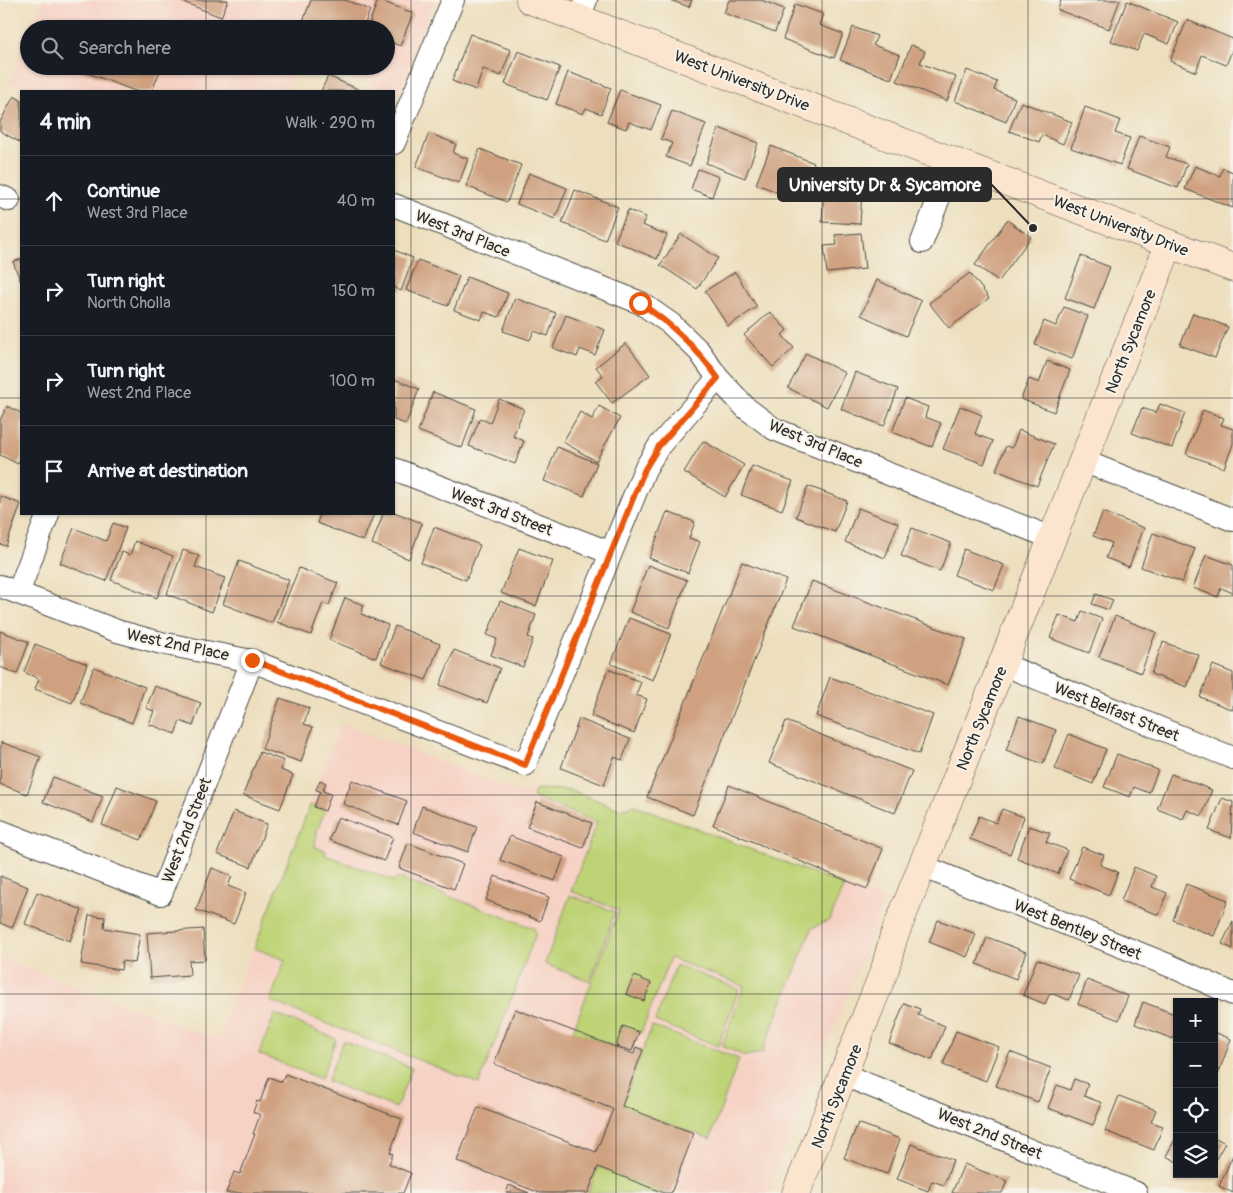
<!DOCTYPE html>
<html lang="en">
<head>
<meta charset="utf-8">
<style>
  :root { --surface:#171b24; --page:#20242c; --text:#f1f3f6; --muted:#9ea1a6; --line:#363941 }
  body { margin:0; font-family:Pangolin,sans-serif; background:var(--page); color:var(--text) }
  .controls { position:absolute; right:15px; bottom:15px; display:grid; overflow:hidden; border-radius:0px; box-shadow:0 1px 4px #0004 }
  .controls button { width:45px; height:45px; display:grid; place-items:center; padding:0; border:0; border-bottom:1px solid var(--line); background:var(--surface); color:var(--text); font:25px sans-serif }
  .stop { position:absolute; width:15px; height:15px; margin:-11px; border:4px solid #ea580c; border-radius:50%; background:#fff }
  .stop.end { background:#ea580c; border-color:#fff; box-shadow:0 1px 5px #0008 }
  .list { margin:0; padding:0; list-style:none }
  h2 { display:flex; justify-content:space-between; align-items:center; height:65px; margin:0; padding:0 20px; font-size:21px }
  h2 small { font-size:16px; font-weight:400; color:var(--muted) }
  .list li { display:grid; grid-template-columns:32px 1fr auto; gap:15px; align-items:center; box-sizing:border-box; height:90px; padding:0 20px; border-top:1px solid var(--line) }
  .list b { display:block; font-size:19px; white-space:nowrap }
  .list p { margin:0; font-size:16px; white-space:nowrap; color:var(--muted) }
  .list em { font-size:16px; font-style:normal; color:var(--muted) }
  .icon { flex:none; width:28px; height:28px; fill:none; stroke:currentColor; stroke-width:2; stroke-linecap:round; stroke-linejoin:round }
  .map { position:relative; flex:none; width:1233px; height:1193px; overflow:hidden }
  .search { position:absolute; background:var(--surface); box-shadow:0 1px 4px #0004; left:20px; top:20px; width:375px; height:55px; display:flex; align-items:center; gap:12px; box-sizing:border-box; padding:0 18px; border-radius:28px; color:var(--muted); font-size:19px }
  .panel { position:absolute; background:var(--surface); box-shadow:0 1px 4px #0004; left:20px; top:90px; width:375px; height:425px; border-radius:0px }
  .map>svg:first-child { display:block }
  .built { fill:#f6d2c5 }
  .green { fill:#bed376; stroke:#747f50 }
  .building { fill:#cfa180 }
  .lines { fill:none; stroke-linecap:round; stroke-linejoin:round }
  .street-casing { stroke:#484641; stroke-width:24 }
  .secondary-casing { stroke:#484641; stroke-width:29 }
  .street { stroke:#fff; stroke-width:22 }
  .secondary { stroke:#fce5cf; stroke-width:28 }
  .route { stroke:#ea580c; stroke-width:6 }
  .grid { fill:none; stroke:#2b2b2b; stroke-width:1; stroke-opacity:0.55 }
  .labels { text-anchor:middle; stroke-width:4; stroke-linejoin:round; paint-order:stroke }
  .street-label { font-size:16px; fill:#2b2b2b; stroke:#f7f3e8 }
  .leader { fill:none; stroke:#2b2b2b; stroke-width:2 }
  .callout-dot { fill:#2b2b2b; stroke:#f7f3e8; stroke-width:2 }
  .callout { fill:#2b2b2b; stroke:#2b2b2b; stroke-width:2 }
  .callout-label { font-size:18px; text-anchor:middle; font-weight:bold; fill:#fff }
</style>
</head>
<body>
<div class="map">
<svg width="1233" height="1193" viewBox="0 0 1233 1193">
  <rect width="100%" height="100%" fill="#f7f3e8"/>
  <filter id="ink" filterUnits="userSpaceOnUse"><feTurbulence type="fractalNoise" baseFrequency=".02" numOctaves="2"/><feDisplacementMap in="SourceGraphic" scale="10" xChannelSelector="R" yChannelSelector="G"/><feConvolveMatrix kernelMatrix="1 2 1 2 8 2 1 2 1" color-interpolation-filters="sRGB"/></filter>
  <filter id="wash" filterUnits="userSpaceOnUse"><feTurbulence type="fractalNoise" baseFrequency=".0096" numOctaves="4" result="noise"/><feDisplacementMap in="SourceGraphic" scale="20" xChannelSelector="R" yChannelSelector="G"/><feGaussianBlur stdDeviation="1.12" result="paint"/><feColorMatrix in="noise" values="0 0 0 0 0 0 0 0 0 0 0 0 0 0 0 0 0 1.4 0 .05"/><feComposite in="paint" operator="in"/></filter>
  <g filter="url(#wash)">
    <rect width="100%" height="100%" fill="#eddfbe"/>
    <path class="built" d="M 43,0 L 434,0 L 398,95 L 394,94 L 394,91 L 387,91 L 321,66 L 386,66 L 386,29 L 31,29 Z
      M 29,35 L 29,66 L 310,66 L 299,70 L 287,91 L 34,91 L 10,82 Z
      M 341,723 L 519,792 L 525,789 L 571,790 L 619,809 L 636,805 L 885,901 L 768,1193 L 0,1193 L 0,958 L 217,1039 Z"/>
    <path class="green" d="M 536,789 L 571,790 L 619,809 L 635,805 L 844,885 L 830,920 L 812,928 L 762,1053 L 745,1056 L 722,1046 L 744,986 L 670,958 L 641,1033 L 623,1026 L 616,1047 L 573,1031 L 619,910 L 571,891 L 597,822 L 532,797 Z
      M 310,805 L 325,811 L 317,831 L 315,847 L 326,851 L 325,855 L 395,881 L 397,877 L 534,928 L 536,933 L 479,1084 L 270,1001 L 285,960 L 254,948 Z
      M 570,895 L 615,912 L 590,981 L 545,964 Z
      M 676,965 L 739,989 L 718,1046 L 655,1021 Z
      M 275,1014 L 336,1039 L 321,1079 L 259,1054 Z
      M 652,1026 L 739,1059 L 710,1139 L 622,1106 Z
      M 343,1041 L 412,1068 L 396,1108 L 327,1081 Z
      M 598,1167 L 665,1193 L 588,1193 Z"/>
    <g id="blocks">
      <path class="building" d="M 178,0 L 228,0 L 221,17 Z
        M 311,0 L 345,0 L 370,10 L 363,29 L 300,29 Z
        M 378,0 L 413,13 L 400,46 L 393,43 L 389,54 L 386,53 L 386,29 L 367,29 Z
        M 670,0 L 692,0 L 689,7 Z
        M 729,0 L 761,0 L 784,9 L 775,32 L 724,13 Z
        M 1061,0 L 1120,0 L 1109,29 L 1058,10 Z
        M 1127,1 L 1178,22 L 1169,44 L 1144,34 L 1137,51 L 1111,41 Z
        M 795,4 L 823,14 L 819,25 L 843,34 L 834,58 L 783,39 Z
        M 1187,20 L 1233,39 L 1233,48 L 1226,65 L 1202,55 L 1196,72 L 1170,61 Z
        M 853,27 L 877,36 L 873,45 L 900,55 L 891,79 L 840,60 Z
        M 470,34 L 511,50 L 501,76 L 483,69 L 476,90 L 452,81 Z
        M 911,45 L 925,51 L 920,63 L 956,77 L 947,101 L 897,81 Z
        M 518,51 L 560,67 L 547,100 L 505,84 Z
        M 69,66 L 162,66 L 152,91 L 135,91 Z
        M 967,70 L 997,82 L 994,90 L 1015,98 L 1006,122 L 955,101 Z
        M 568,72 L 611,88 L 601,114 L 586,108 L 583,114 L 556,104 Z
        M 328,76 L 362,91 L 321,91 Z
        M 620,90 L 661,105 L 651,130 L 629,122 L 626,129 L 607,122 Z
        M 14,96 L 21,100 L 21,143 L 0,131 L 0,122 Z
        M 1021,102 L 1072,122 L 1063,144 L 1042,135 L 1039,142 L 1009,131 Z
        M 1085,107 L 1120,120 L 1115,133 L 1130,138 L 1120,165 L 1071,148 Z
        M 672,111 L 706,124 L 690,166 L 666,157 L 672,143 L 661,139 Z
        M 719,128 L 758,143 L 745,178 L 706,163 Z
        M 429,133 L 456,144 L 453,153 L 468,159 L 459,183 L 416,167 Z
        M 1139,136 L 1170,147 L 1166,157 L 1187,164 L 1178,188 L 1127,169 Z
        M 771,146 L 814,163 L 804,189 L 790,184 L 785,195 L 756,184 Z
        M 480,149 L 521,165 L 507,202 L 466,186 Z
        M 1195,166 L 1220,176 L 1223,168 L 1233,172 L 1233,208 L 1185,189 Z
        M 698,169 L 719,177 L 712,197 L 691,189 Z
        M 529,173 L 567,188 L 555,219 L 517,204 Z
        M 825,173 L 863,175 L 860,224 L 822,222 Z
        M 575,190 L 618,207 L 605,240 L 562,223 Z
        M 628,210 L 646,217 L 642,225 L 667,235 L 657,259 L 615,241 Z
        M 1007,220 L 1031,237 L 999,281 L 975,265 Z
        M 861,233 L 865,269 L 827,273 L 824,246 L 837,245 L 835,235 Z
        M 681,234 L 718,258 L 697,289 L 660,265 Z
        M 394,250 L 413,258 L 401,291 L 394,288 Z
        M 1081,256 L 1110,267 L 1094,309 L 1065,298 Z
        M 21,259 L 21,282 L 13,262 Z
        M 418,260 L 459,276 L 448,306 L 406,290 Z
        M 735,272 L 757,307 L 728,326 L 705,291 Z
        M 970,273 L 989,298 L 949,328 L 929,303 Z
        M 467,277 L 508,293 L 499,317 L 484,312 L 481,320 L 454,310 Z
        M 877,280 L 921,301 L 906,336 L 861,315 Z
        M 515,298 L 556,313 L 548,336 L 534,331 L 530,340 L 503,331 Z
        M 1064,307 L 1088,316 L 1072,359 L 1035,345 L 1044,321 L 1056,326 Z
        M 770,312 L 787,330 L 782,335 L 794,348 L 773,367 L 744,335 Z
        M 1193,313 L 1228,327 L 1215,358 L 1180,345 Z
        M 566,315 L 605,330 L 595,355 L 580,349 L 577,357 L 553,348 Z
        M 626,343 L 650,375 L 612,403 L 595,381 L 603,376 L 596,367 Z
        M 806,353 L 845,373 L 827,407 L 788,388 Z
        M 1047,361 L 1070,370 L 1054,412 L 1021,399 L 1029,379 L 1039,383 Z
        M 855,372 L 898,389 L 884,426 L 841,409 Z
        M 394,379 L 419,389 L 406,424 L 394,420 Z
        M 433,392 L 476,409 L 462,448 L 418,431 Z
        M 905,398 L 928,407 L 925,417 L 941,423 L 932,447 L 892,432 Z
        M 499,399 L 524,409 L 513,436 L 524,441 L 515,464 L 469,446 L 480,418 L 490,423 Z
        M 1160,404 L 1185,413 L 1172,448 L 1132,433 L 1142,408 L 1156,413 Z
        M 7,406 L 21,413 L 21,457 L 18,464 L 0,455 L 0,420 Z
        M 599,406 L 620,418 L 596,461 L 563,442 L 580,412 L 592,419 Z
        M 960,406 L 982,415 L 975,434 L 993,441 L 984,464 L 943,449 Z
        M 1203,410 L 1224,418 L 1221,425 L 1233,429 L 1233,444 L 1224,468 L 1186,454 Z
        M 1019,430 L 1054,444 L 1037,486 L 996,470 L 1006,446 L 1012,448 Z
        M 703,441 L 744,465 L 725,497 L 684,472 Z
        M 557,447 L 597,463 L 584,496 L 544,481 Z
        M 752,466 L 793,481 L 782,510 L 741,495 Z
        M 808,486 L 847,501 L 835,532 L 796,517 Z
        M 0,496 L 21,504 L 6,546 L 0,544 Z
        M 858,508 L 898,523 L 885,558 L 845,542 Z
        M 394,512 L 422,523 L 409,559 L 372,544 L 383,514 Z
        M 667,512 L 695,522 L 689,538 L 700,542 L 688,573 L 649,558 Z
        M 1103,512 L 1144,528 L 1129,567 L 1106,558 L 1112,543 L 1093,536 Z
        M 320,514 L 374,514 L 363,541 L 317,523 Z
        M 113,523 L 126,528 L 106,581 L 60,563 L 74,528 L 106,541 Z
        M 434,527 L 480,545 L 466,580 L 421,563 Z
        M 912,528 L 951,543 L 940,571 L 901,556 Z
        M 1153,533 L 1195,549 L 1182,582 L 1141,567 Z
        M 135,541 L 173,556 L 157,598 L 111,580 L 122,552 L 130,555 Z
        M 519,548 L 553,561 L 536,606 L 501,593 Z
        M 964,549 L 1004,565 L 994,590 L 954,575 Z
        M 183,550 L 199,556 L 195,567 L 225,578 L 212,612 L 167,594 Z
        M 1206,555 L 1233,565 L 1233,593 L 1221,588 L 1218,597 L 1193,588 Z
        M 239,561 L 289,580 L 272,623 L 223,604 Z
        M 742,562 L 786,580 L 693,815 L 647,797 Z
        M 648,565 L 687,580 L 669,628 L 630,612 Z
        M 299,568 L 338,583 L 329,605 L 323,603 L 311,635 L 277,622 Z
        M 812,581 L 966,639 L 948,685 L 794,626 Z
        M 1096,594 L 1113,600 L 1109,610 L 1092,604 Z
        M 345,598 L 364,605 L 361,614 L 388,625 L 376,658 L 329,640 Z
        M 500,601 L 536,615 L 528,637 L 533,639 L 523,667 L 491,655 L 497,639 L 487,635 Z
        M 1082,611 L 1102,619 L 1089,653 L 1050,638 L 1059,615 L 1078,622 Z
        M 1115,616 L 1156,632 L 1141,673 L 1099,657 Z
        M 629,618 L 671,634 L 653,680 L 611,664 Z
        M 395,626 L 440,644 L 426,680 L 381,663 Z
        M 0,631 L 29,642 L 17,674 L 0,667 Z
        M 1163,642 L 1199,655 L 1187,687 L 1151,674 Z
        M 35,644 L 87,664 L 72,703 L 35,689 L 39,679 L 24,672 Z
        M 454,650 L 500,668 L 487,703 L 440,685 Z
        M 1213,665 L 1233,673 L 1233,710 L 1200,697 Z
        M 94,667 L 145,687 L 132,723 L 80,703 Z
        M 608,669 L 641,682 L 636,695 L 647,699 L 634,733 L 591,716 Z
        M 830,677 L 933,715 L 919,754 L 816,716 Z
        M 155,686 L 201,703 L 193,726 L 180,721 L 175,734 L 149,724 L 154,711 L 146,708 Z
        M 280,698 L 309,708 L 304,724 L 313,727 L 301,762 L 262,749 Z
        M 1019,716 L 1056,730 L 1043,764 L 1006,750 Z
        M 579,719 L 630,739 L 622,760 L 614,757 L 604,785 L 561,768 Z
        M 786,721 L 912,771 L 895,813 L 769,763 Z
        M 1069,734 L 1106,749 L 1093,784 L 1055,769 Z
        M 1,742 L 41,757 L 27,794 L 0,784 Z
        M 260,752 L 284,761 L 281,770 L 293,775 L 280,809 L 243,795 Z
        M 1117,754 L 1158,770 L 1149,793 L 1134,787 L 1130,797 L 1104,787 Z
        M 1171,774 L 1212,790 L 1202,816 L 1187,810 L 1183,819 L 1157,809 Z
        M 53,777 L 103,796 L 93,822 L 43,802 Z
        M 320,780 L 326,783 L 323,791 L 331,794 L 325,811 L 314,807 L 320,791 L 316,790 Z
        M 352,780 L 407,801 L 398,825 L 343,804 Z
        M 729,785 L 883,849 L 867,889 L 713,825 Z
        M 117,786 L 156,801 L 141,840 L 102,825 Z
        M 1222,798 L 1233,802 L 1231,838 L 1209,830 Z
        M 537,802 L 592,823 L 583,848 L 527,827 Z
        M 422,806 L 477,827 L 468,852 L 413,832 Z
        M 1002,809 L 1024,817 L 1010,854 L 970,839 L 979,816 L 996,823 Z
        M 234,811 L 267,824 L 251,867 L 217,854 Z
        M 338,817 L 393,837 L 384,861 L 329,840 Z
        M 1029,826 L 1050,833 L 1046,842 L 1067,850 L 1058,874 L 1017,858 Z
        M 510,836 L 564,857 L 555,881 L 500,860 Z
        M 408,843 L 463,864 L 454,889 L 399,868 Z
        M 1082,847 L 1104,855 L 1100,865 L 1118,872 L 1109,895 L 1069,879 Z
        M 1134,867 L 1156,876 L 1152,887 L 1167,893 L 1159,915 L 1121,901 Z
        M 212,868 L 232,876 L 228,886 L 246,893 L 234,924 L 196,910 Z
        M 0,876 L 28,887 L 12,928 L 0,923 Z
        M 495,876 L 549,897 L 540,921 L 486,900 Z
        M 1186,884 L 1228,900 L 1214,936 L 1173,920 Z
        M 37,892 L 82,910 L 70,941 L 25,924 Z
        M 89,915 L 105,917 L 104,928 L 140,934 L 135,963 L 122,961 L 121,970 L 81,964 Z
        M 938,920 L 976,934 L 967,957 L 929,942 Z
        M 1233,921 L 1233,949 L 1222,944 Z
        M 203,929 L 205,960 L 189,961 L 190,975 L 150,978 L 147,933 Z
        M 987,937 L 1026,952 L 1016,979 L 977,964 Z
        M 1037,959 L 1079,975 L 1069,1000 L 1050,993 L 1045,1004 L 1023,995 Z
        M 634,976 L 651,983 L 644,1001 L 626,994 Z
        M 1087,980 L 1128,996 L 1119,1020 L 1078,1004 Z
        M 1143,1002 L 1177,1015 L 1177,1030 L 1173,1039 L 1135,1024 Z
        M 904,1003 L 920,1009 L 918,1015 L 945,1026 L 932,1060 L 889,1043 Z
        M 515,1009 L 634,1054 L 636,1047 L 643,1050 L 622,1106 L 694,1133 L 671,1193 L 664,1193 L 598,1167 L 588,1193 L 540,1193 L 457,1161 L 478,1107 L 596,1152 L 613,1109 L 494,1064 Z
        M 623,1026 L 639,1032 L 632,1051 L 616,1046 Z
        M 956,1031 L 999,1047 L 986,1081 L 943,1065 Z
        M 1214,1032 L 1231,1039 L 1217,1077 L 1214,1076 Z
        M 1010,1052 L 1051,1068 L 1038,1102 L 996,1086 Z
        M 285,1074 L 402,1119 L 390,1153 L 393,1154 L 389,1164 L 411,1173 L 403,1193 L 226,1193 L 234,1172 L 240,1174 L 255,1134 L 253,1134 L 260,1115 L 253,1112 L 257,1101 L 260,1102 L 269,1077 L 282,1082 Z
        M 1074,1079 L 1088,1084 L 1084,1096 L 1102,1103 L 1093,1125 L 1048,1108 L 1057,1085 L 1070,1090 Z
        M 1119,1096 L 1156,1110 L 1151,1122 L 1163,1126 L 1154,1150 L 1105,1131 Z
        M 858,1123 L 900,1139 L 887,1174 L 844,1158 Z
        M 1177,1136 L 1177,1162 L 1166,1156 Z
        M 1214,1137 L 1225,1143 L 1214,1162 Z
        M 911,1144 L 953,1160 L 944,1185 L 932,1181 L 928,1191 L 897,1179 Z
        M 1233,1155 L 1233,1193 L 1219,1186 Z
        M 964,1164 L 1007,1181 L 1002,1193 L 952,1193 Z
        M 509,1185 L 529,1193 L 506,1193 Z"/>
    </g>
  </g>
  <g filter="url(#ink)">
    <use href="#blocks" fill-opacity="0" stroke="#484641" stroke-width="1"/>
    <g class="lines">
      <defs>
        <path id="street" d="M 579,18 L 586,0
          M 394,143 L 453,0
          M 0,196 L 9,200
          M 394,205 L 641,303 L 671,324 L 699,351 L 718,378 L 746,408 L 774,429 L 1052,538
          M 922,242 L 953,161
          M 1083,461 L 1233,520
          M 394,469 L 611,553
          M 0,586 L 117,631 L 161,643 L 252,661 L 525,765 L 645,469 L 659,446 L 718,378
          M 18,593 L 48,514
          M 1002,664 L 1233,758
          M 0,831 L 161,894 L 252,661
          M 922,866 L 1173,967 L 1233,994
          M 844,1075 L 1136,1193"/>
        <path id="secondary" d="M 530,0 L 1233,268
          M 796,1193 L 885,969 L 893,939 L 1169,244"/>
      </defs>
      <use href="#street" class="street-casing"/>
      <use href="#secondary" class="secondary-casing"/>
      <use href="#street" class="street"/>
      <use href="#secondary" class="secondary"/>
    </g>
  </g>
  <g class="lines" filter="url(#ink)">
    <path class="route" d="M 252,660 L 525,765 L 645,469 L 659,446 L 718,378 C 696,347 672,324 640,303"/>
  </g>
  <path class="grid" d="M 206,0 L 206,29M 411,0 L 411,1193M 616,0 L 616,1193M 822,0 L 822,1193M 1028,0 L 1028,1193M 206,66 L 206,91M 0,199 L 21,199M 394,199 L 1233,199M 0,398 L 21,398M 394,398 L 1233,398M 206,514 L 206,1193M 0,596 L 1233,596M 0,795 L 1233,795M 0,994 L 1233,994"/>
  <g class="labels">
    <g class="street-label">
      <text transform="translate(742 80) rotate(21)" y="6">West University Drive</text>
      <text transform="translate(1121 225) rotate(21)" y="6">West University Drive</text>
      <text transform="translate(463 233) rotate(22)" y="6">West 3rd Place</text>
      <text transform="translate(1130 341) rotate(-68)" y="6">North Sycamore</text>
      <text transform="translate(816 443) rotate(23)" y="6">West 3rd Place</text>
      <text transform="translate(502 511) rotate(21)" y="6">West 3rd Street</text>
      <text transform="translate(178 644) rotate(12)" y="6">West 2nd Place</text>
      <text transform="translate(1117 711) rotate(22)" y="6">West Belfast Street</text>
      <text transform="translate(981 718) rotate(-68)" y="6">North Sycamore</text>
      <text transform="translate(186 830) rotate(-69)" y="6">West 2nd Street</text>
      <text transform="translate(1078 929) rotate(22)" y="6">West Bentley Street</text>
      <text transform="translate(836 1096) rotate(-68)" y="6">North Sycamore</text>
      <text transform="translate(990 1133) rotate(22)" y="6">West 2nd Street</text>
    </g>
  </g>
  <path class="leader" d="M1033 228L991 184"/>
  <circle class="callout-dot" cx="1033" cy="228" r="5"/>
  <rect class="callout" x="778" y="168" width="213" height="33" rx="5"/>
  <g class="callout-label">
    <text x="885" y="191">University Dr &amp; Sycamore</text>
  </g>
</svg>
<div class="controls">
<button>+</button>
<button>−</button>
<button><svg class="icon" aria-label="locate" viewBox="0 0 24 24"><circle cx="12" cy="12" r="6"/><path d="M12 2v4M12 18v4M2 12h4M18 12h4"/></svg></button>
<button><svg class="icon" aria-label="layers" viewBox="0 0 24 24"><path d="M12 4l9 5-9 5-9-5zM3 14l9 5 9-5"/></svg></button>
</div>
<div class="stop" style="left:640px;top:303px"></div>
<div class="stop end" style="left:252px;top:660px"></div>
<div class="search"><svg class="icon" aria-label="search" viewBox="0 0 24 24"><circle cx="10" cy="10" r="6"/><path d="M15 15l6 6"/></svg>Search here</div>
<section class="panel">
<h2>4 min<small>Walk · 290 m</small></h2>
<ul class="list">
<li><svg class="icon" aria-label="ahead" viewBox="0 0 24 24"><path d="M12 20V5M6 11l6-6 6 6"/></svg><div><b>Continue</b><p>West 3rd Place</p></div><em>40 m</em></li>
<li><svg class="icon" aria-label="right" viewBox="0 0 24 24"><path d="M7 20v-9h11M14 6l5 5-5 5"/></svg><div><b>Turn right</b><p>North Cholla</p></div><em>150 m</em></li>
<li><svg class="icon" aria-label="right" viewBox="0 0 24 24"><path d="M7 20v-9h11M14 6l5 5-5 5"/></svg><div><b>Turn right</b><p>West 2nd Place</p></div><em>100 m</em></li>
<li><svg class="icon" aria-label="arrive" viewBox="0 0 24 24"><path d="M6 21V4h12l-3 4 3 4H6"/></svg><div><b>Arrive at destination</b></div></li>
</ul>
</section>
</div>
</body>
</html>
